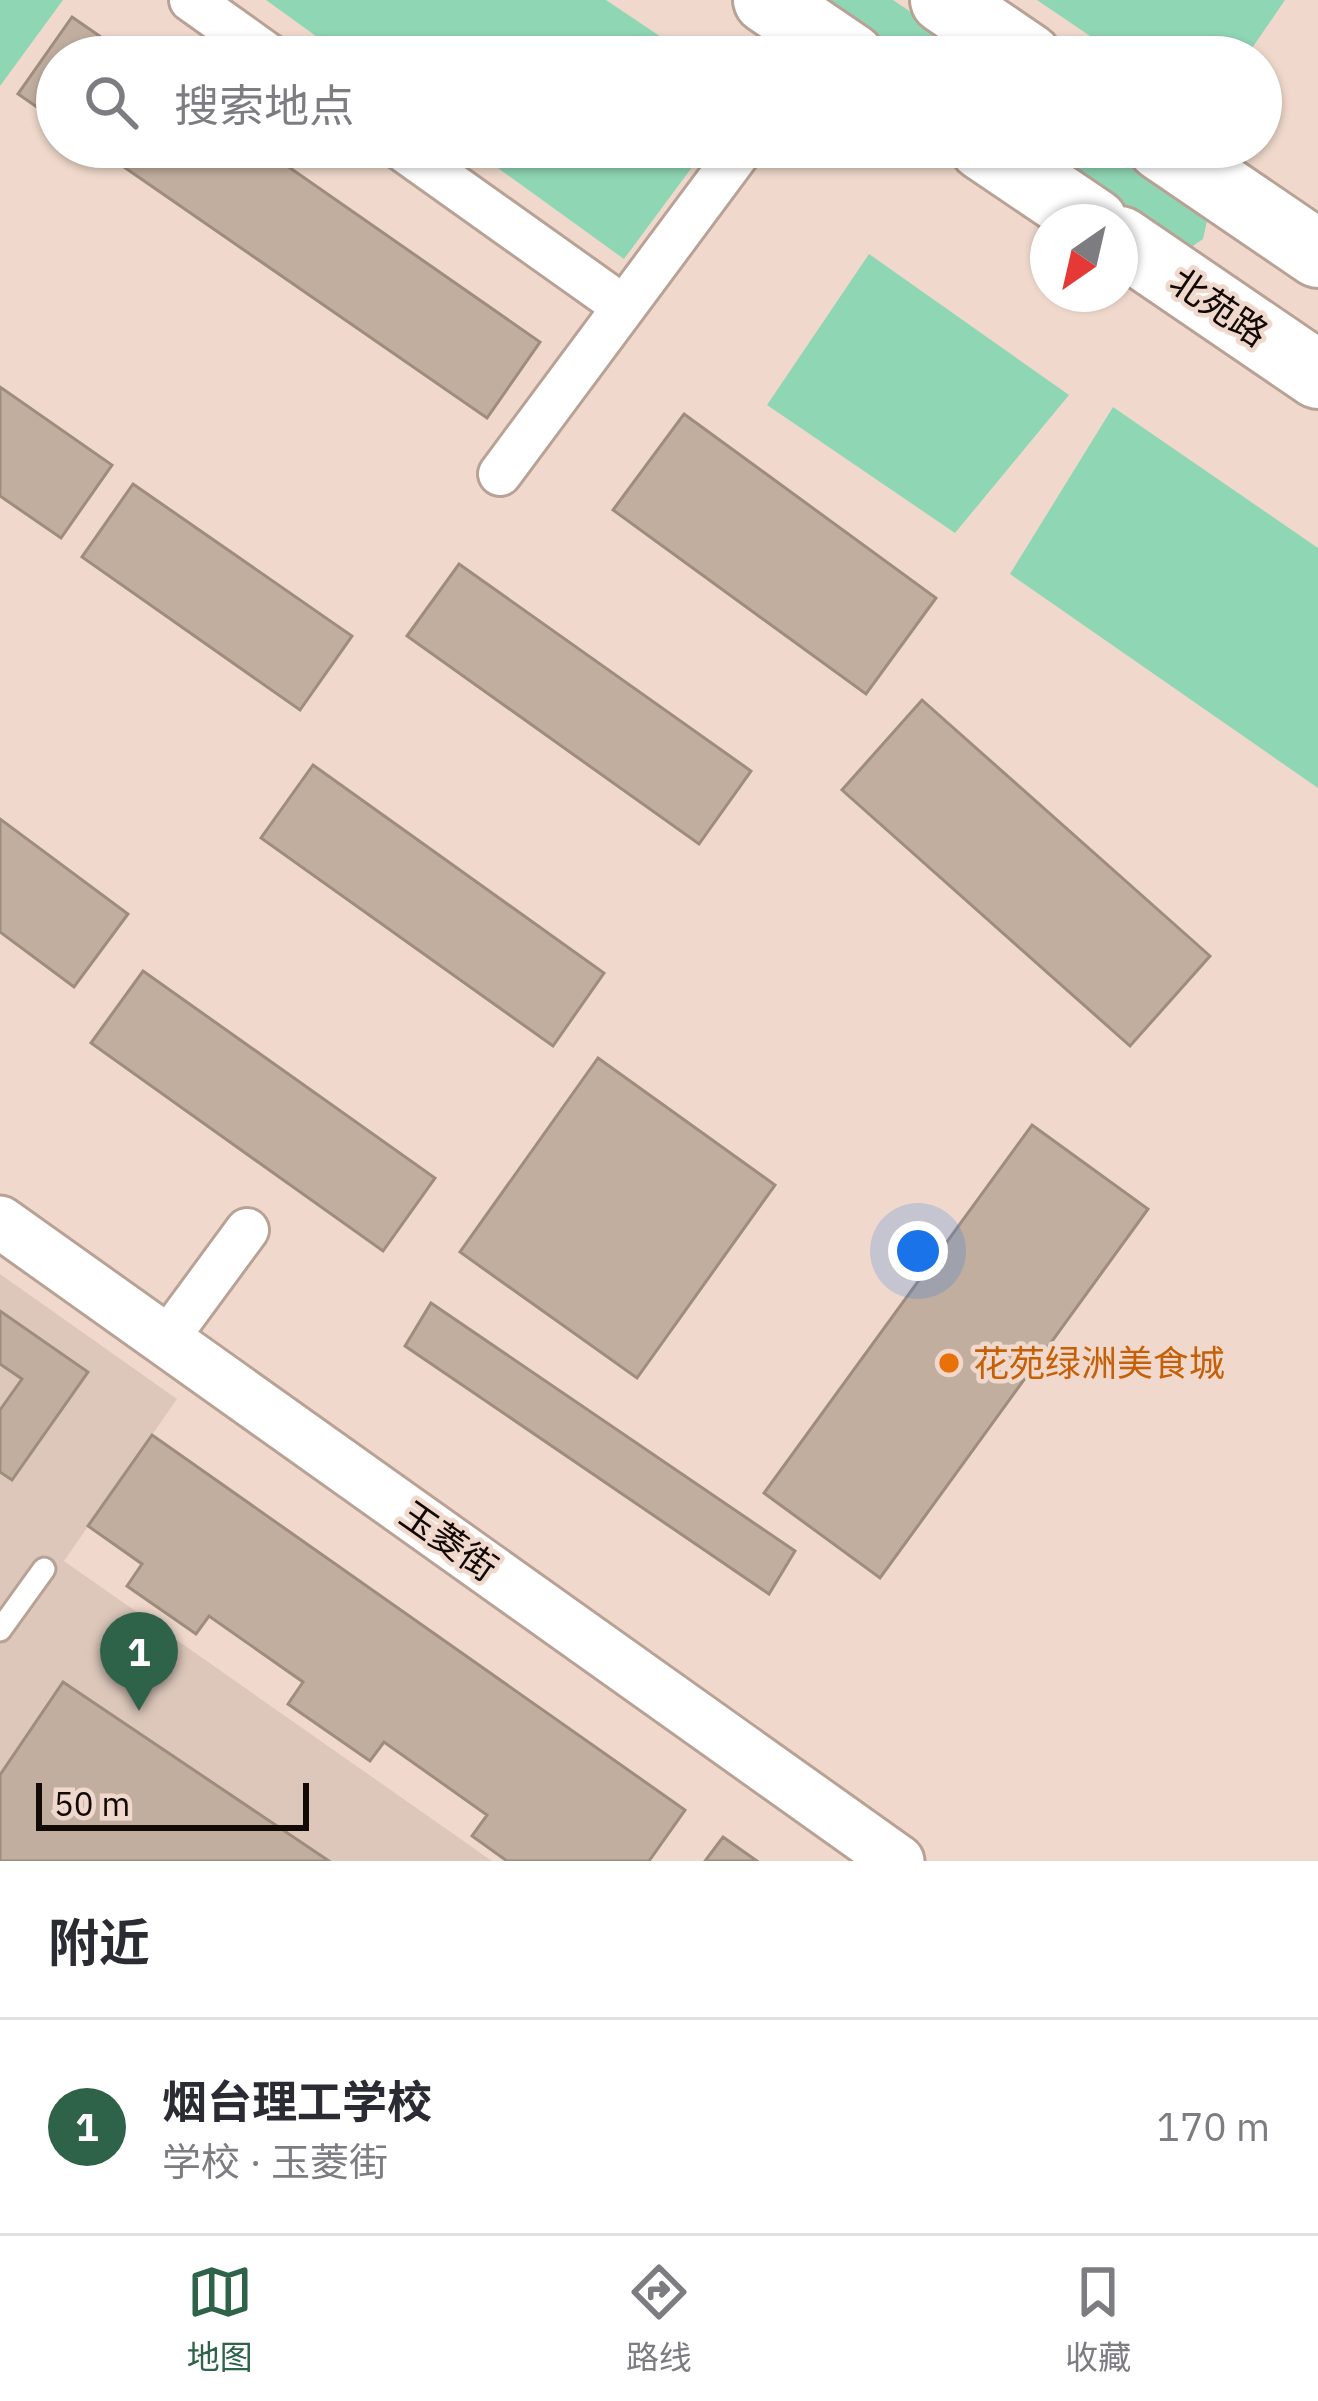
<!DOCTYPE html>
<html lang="zh">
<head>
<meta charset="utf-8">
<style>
  :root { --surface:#fff; --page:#f7f7f7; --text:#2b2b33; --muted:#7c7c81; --line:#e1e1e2; --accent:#2e6349 }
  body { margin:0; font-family:"IBM Plex Sans","Noto Sans SC",sans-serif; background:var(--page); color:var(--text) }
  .compass { position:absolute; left:1030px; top:204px; width:108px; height:108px; border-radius:50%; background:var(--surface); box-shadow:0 3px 9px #0004; rotate:214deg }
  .scale { position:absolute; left:36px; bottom:30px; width:273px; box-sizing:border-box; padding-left:12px; border:6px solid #110a06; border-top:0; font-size:33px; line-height:42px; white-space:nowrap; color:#110a06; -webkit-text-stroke:9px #f0d9cc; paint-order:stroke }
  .you { position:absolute; left:918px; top:1251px; width:42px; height:42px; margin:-30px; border:9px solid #fff; border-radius:50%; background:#1a73e8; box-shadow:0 0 0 18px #1a73e833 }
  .badge { display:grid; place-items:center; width:78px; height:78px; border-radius:50%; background:var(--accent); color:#fff; font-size:39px; font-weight:700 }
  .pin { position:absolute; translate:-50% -99px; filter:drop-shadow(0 3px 6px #0008) }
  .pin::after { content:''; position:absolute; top:63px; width:42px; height:36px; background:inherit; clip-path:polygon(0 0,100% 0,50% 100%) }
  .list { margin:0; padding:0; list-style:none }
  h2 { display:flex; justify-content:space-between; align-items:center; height:156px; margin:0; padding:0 48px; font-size:51px }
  h2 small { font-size:39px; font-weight:400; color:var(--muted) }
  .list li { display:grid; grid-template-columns:78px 1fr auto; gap:36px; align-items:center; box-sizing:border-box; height:216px; padding:0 48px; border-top:3px solid var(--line) }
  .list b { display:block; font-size:45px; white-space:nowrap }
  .list p { margin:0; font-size:39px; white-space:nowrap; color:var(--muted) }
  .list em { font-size:39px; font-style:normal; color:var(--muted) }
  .icon { flex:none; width:66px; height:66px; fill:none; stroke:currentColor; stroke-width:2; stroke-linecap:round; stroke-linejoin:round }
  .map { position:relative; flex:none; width:1318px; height:1861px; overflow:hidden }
  .search { position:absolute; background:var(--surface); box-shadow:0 3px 9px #0004; left:36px; right:36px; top:36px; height:132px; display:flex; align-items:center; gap:30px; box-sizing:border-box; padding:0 42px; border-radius:66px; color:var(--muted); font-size:45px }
  .sheet { height:372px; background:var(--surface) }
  nav { display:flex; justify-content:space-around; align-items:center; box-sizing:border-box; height:168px; border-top:3px solid var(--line); background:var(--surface); font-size:33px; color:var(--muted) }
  nav a { display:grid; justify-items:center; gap:6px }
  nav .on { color:var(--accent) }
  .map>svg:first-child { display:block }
  .education { fill:#ddc7bb }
  .green { fill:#8fd6b5 }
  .building { fill:#c1ae9e; stroke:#9e8c7d; stroke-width:3 }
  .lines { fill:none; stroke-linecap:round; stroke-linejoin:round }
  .service-casing { stroke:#b8a296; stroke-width:27 }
  .minor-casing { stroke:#b8a296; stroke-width:48 }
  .tertiary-casing { stroke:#b8a296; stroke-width:57 }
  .primary-casing { stroke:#b8a296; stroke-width:72 }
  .service { stroke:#fff; stroke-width:21 }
  .minor { stroke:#fff; stroke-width:42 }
  .tertiary { stroke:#fff; stroke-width:51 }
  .primary { stroke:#fff; stroke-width:66 }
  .food-dot { fill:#e8710a; stroke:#f0d9cc; stroke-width:4.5 }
  .labels { text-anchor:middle; stroke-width:9; stroke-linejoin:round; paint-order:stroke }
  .street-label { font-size:36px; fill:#110a06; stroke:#f0d9cc }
  .food-label { font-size:36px; fill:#c56008; stroke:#f0d9cc; text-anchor:start }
</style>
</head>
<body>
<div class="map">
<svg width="1318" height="1861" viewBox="0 0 1318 1861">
  <rect width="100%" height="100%" fill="#f0d9cc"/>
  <path class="education" d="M 0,1274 L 177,1399 L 64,1561 L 492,1861 L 0,1861 Z"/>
  <path class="green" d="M 0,0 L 63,0 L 0,86 Z
    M 266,0 L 606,0 L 691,57 L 345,57 Z
    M 802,0 L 893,0 L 978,57 L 887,57 Z
    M 1037,0 L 1285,0 L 1246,57 L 1121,57 Z
    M 469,147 L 707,147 L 624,259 Z
    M 1021,147 L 1112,147 L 1199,206 L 1207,221 L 1203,239 L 1187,250 Z
    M 869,254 L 1069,395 L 955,533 L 767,405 Z
    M 1113,407 L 1318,548 L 1318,788 L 1010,574 Z"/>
  <path class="building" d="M 72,17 L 130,57 L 57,57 L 57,121 L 18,94 Z
    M 95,147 L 260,147 L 540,342 L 487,418 Z
    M 0,387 L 112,465 L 61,538 L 0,496 Z
    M 684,414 L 936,598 L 866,694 L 613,510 Z
    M 133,484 L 352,636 L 300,710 L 82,557 Z
    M 459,564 L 751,771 L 699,844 L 407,636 Z
    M 922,700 L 1210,956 L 1130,1046 L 842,790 Z
    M 313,765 L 604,973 L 553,1046 L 261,838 Z
    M 0,819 L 128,914 L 74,987 L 0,932 Z
    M 143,971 L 435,1178 L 383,1251 L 91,1043 Z
    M 598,1058 L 775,1185 L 637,1378 L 460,1252 Z
    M 1032,1125 L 1148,1209 L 880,1578 L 764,1493 Z
    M 431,1303 L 795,1551 L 769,1594 L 405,1346 Z
    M 0,1311 L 88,1372 L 12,1480 L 0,1472 L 0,1410 L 22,1379 L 0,1364 Z
    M 152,1435 L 685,1810 L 649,1861 L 507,1861 L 472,1836 L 487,1815 L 384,1742 L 370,1761 L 288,1704 L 303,1682 L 209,1616 L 196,1634 L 127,1586 L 142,1564 L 88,1526 Z
    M 63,1682 L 329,1861 L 0,1861 L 0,1775 Z
    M 723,1837 L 757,1861 L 705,1861 Z"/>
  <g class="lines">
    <defs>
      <path id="service" d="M 0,1630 L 44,1569"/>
      <path id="minor" d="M 191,0 L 271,57
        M 399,147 L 624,307
        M 500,474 L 743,147
        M 166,1340 L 247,1230"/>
      <path id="tertiary" d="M 0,1222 L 898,1861"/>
      <path id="primary" d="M 767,0 L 851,57
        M 944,0 L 1028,57
        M 983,147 L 1094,222
        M 1161,147 L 1318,254
        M 1120,240 L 1318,375"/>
    </defs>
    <use href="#service" class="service-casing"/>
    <use href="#minor" class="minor-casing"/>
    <use href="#tertiary" class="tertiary-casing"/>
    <use href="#primary" class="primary-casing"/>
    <use href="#service" class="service"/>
    <use href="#minor" class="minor"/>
    <use href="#tertiary" class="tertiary"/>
    <use href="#primary" class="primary"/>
  </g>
  <circle class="food-dot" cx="949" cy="1363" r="12"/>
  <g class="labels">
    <g class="street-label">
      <text transform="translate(1219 307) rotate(34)" y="13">北苑路</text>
      <text transform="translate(449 1541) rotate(35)" y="13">玉菱街</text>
    </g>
    <g class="food-label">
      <text x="973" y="1376">花苑绿洲美食城</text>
    </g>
  </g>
</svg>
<svg class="compass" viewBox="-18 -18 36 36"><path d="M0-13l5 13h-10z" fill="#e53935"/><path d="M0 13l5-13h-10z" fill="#7c7c81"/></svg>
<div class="scale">50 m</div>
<div class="you"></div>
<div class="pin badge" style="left:139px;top:1711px">1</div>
<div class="search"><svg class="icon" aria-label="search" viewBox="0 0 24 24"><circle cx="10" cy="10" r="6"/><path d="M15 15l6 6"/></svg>搜索地点</div>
</div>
<section class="sheet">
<h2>附近<small></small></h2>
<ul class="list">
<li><span class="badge">1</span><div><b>烟台理工学校</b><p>学校 · 玉菱街</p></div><em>170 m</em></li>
</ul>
</section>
<nav>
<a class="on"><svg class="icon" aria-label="map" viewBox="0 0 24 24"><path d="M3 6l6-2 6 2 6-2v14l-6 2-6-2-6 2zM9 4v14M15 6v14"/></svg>地图</a>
<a><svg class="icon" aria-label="directions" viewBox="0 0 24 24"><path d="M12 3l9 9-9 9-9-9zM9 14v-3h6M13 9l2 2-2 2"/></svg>路线</a>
<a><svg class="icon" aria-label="saved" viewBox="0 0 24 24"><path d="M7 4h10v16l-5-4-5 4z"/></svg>收藏</a>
</nav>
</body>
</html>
